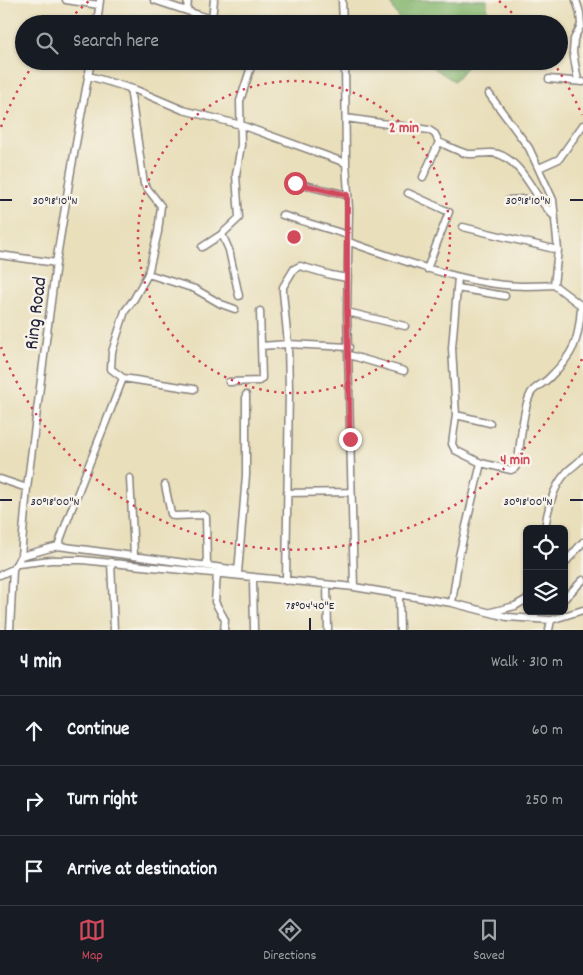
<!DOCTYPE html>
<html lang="en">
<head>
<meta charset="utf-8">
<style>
  :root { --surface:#171b24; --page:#20242c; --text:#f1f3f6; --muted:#9ea1a6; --line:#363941; --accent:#d1495b }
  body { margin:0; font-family:Dekko,sans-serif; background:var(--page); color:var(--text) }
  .controls { position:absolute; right:15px; bottom:15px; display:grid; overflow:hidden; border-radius:8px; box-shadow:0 1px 4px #0004 }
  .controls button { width:45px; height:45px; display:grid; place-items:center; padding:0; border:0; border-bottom:1px solid var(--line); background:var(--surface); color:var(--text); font:25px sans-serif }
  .stop { position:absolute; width:15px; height:15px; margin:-11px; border:4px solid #d1495b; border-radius:50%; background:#fff }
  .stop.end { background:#d1495b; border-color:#fff; box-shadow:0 1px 5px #0008 }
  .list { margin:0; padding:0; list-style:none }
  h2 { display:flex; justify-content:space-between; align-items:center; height:65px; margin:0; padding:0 20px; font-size:21px }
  h2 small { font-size:16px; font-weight:400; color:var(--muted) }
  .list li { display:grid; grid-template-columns:32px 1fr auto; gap:15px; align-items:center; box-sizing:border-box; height:70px; padding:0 20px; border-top:1px solid var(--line) }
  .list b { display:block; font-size:19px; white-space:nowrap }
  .list em { font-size:16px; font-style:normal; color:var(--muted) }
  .icon { flex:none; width:28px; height:28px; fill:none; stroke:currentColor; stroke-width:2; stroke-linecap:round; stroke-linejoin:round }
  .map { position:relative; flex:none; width:583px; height:630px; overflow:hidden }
  .search { position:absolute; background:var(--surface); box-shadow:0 1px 4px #0004; left:15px; right:15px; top:15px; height:55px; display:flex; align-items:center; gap:12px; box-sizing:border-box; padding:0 18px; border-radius:28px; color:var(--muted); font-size:19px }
  .sheet { height:275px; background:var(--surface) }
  nav { display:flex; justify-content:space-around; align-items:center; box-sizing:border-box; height:70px; border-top:1px solid var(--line); background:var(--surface); font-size:14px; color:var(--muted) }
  nav a { display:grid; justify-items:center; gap:2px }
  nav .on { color:var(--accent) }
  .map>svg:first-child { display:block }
  .forest { fill:#87b771; stroke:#546c56 }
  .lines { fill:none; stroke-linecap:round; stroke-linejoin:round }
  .minor-casing { stroke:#86807b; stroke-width:9 }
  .minor { stroke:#fff; stroke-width:6 }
  .route { stroke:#d1495b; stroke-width:6 }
  .ticks { fill:none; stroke:#22223b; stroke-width:2 }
  .ring { fill:none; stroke:#d1495b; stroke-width:2.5; stroke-dasharray:2.5 5 }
  .labels { text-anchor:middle; stroke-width:5; stroke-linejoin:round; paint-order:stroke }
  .street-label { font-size:20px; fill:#22223b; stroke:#f7f3e8 }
  .ticks-label { font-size:12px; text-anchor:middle; fill:#22223b; stroke:#f7f3e8; stroke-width:5; stroke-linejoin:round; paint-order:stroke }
  .centre { fill:#d1495b; stroke:#f7f3e8; stroke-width:2.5 }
  .ring-label { font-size:15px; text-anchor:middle; font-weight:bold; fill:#d1495b; stroke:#f7f3e8; stroke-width:5; stroke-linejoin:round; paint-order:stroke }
</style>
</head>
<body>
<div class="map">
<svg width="583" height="630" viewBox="0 0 583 630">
  <rect width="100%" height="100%" fill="#f7f3e8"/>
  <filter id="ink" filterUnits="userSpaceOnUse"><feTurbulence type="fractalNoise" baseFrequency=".02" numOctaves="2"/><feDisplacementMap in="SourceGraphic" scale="10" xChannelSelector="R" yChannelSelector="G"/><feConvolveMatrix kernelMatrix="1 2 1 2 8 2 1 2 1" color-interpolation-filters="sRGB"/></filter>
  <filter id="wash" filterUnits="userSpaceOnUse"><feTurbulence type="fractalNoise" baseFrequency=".0096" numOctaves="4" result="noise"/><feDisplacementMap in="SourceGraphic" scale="20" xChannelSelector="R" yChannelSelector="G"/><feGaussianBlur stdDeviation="1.12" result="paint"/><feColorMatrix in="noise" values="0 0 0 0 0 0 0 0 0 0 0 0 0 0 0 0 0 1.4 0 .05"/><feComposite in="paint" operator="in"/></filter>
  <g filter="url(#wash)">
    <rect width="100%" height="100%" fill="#e9dfbb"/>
    <path class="forest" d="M 388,0 L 487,0 L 487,24 L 403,24 Z
      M 426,61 L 472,61 L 454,81 L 429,65 Z"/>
  </g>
  <g filter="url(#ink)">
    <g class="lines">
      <defs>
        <path id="minor" d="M 66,0 L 99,5
          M 154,0 L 226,24
          M 342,0 L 343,24
          M 576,0 L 580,13 L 581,25 L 574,39 L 573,52 L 578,81
          M 187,10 L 188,0
          M 212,19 L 214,0
          M 97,24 L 100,0
          M 345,61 L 346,163
          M 89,76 L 136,90 L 183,110 L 241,125 L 346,163 L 349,209 L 347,312 L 354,587
          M 549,79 L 583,82
          M 346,118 L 429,130 L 435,134 L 439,142
          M 539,168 L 559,159 L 583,125
          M 423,177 L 439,142 C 448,146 459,152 468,154 C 479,155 492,150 503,156 C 527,169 535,200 555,217
          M 295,183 L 347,195
          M 408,193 L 449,212 L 427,269
          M 509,200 L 540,198
          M 282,215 L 348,235
          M 463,227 L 558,250
          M 349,242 C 395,258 441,275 489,283 C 511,287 533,286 554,285 L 558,250 L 553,200 L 529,148 L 489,94
          M 202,247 L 222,234
          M 0,255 L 56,263
          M 148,274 L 195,289 L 221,304 L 235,309
          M 458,277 L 452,348 L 456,415 L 452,444 L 455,450 L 481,463 L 511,470 L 515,468 L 518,462 C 520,445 523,407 531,393 C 535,387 543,384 549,378 C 574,354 579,341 581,307
          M 554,285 L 583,307
          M 457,288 L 505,296
          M 239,296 L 229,250 L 222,234 L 239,218 L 236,175 L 241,145 L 240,101 L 250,70
          M 347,312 L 405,326
          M 261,346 L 288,344 L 349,347
          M 349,355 L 404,371
          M 123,378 L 194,389
          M 229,382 L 259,381 L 262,378 L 260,311
          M 456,415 L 490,423
          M 130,478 L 134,555
          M 0,479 L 27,488
          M 165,485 L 171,514 L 174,516 L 203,515 L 206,517 L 207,565
          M 287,493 L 351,492
          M 545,529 C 547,511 553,487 566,473 C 571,467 578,464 583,457
          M 58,546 L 238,570
          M 21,556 L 58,546 C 78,489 102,434 123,378 L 111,369 L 112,352 L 125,311 L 134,299 L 148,274 L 158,232 L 161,206 L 144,184 L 130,88
          M 111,562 L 114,630
          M 18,564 L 51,560 L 82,560 L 354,587 L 452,603 L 507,617 L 551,620 L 583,610
          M 564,564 L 583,542
          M 238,573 L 246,475 L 246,395
          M 217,574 L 215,602 L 225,620 L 224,630
          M 0,575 L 13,569 L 21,556 L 27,488 L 56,263 L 71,171 L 91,61
          M 253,578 L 254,630
          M 286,581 L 289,390 L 288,344 L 283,292 L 283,287 L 294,269 L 300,266 L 331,275 L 347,278
          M 327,585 L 328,630
          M 399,596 L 400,630
          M 564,599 L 583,580
          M 452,603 L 459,556 L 481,463
          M 491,612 L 515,606 L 527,599
          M 10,630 L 13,569
          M 549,630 L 551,620"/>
      </defs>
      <use href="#minor" class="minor-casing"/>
      <use href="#minor" class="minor"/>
    </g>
  </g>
  <g class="lines" filter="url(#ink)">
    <path class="route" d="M 295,183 L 347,195 L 347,312 L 350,439"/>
  </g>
  <path class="ticks" d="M 0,200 L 12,200M 570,200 L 583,200M 0,500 L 12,500M 570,500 L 583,500M 310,618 L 310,630"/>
  <g class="ring">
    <circle cx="294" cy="237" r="156"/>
    <path d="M582 359A313 313 0 0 1 1 347M1 127A313 313 0 0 1 35 62M65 24A313 313 0 0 1 89 1M499 1A313 313 0 0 1 523 24M553 62A313 313 0 0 1 582 115"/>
  </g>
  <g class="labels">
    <g class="street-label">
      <text transform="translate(34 313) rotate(-83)" y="7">Ring Road</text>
    </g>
  </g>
  <g class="ticks-label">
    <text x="55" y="204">30°18'10"N</text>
    <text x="528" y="204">30°18'10"N</text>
    <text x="55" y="505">30°18'00"N</text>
    <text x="528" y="505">30°18'00"N</text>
    <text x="310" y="609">78°04'40"E</text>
  </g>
  <circle cx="294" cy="237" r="8" class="centre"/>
  <g class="ring-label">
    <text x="404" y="132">2 min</text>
    <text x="515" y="464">4 min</text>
  </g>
</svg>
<div class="controls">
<button><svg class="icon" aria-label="locate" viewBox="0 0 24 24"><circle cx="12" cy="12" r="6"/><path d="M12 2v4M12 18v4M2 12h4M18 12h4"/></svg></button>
<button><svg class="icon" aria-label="layers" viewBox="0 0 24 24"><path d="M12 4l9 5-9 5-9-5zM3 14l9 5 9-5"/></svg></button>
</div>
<div class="stop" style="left:295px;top:183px"></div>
<div class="stop end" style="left:350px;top:439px"></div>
<div class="search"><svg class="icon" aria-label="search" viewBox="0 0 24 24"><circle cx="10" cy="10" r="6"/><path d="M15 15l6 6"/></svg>Search here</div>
</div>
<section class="sheet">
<h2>4 min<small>Walk · 310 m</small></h2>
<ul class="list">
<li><svg class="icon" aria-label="ahead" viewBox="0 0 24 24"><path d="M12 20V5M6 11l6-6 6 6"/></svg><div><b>Continue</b></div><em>60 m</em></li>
<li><svg class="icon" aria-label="right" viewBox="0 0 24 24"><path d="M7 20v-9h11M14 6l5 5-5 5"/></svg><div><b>Turn right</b></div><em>250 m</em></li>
<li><svg class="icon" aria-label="arrive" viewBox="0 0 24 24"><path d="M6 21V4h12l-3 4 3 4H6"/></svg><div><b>Arrive at destination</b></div></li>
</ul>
</section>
<nav>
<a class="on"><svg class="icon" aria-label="map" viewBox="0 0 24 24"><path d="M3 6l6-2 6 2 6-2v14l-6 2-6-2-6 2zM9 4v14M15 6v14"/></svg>Map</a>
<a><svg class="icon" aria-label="directions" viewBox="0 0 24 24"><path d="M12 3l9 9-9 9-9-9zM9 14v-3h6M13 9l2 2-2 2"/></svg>Directions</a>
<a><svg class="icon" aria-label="saved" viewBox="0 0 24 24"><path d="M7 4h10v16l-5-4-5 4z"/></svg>Saved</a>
</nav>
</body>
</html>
